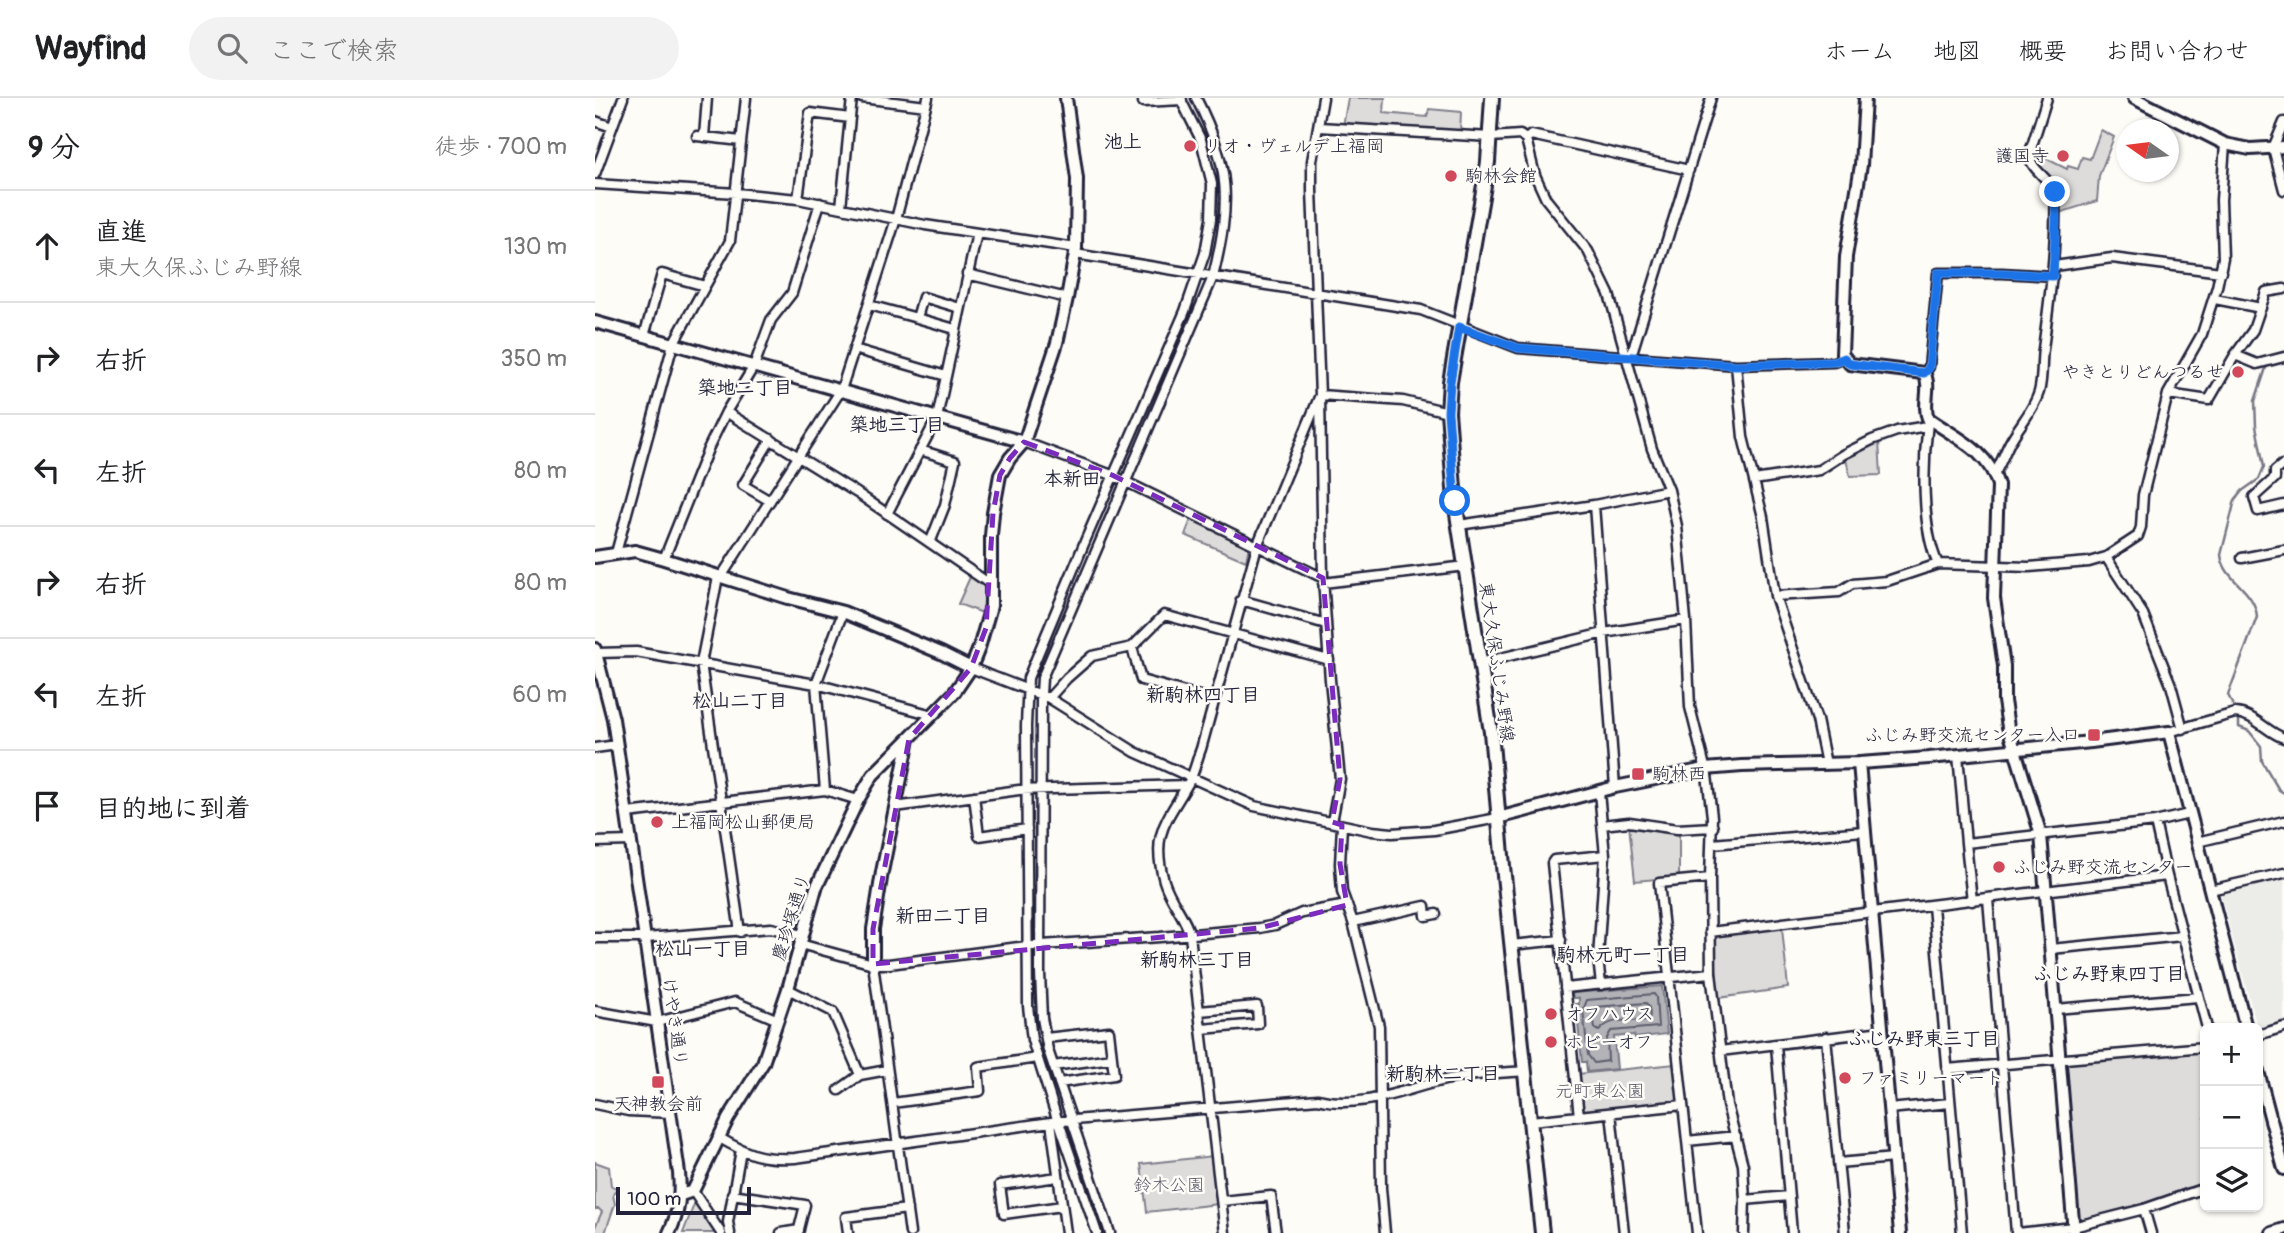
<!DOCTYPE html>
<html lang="ja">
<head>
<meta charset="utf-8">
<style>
  :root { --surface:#fff; --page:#f2f2f2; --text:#202124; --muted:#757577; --line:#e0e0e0 }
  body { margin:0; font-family:Pangolin,"Klee One",sans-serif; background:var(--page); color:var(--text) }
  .controls { position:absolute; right:21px; bottom:21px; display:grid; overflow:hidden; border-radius:10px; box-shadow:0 2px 5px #0004 }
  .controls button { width:63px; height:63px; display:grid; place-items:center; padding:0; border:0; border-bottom:2px solid var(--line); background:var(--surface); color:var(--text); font:35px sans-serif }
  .compass { position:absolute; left:1521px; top:21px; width:63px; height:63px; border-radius:50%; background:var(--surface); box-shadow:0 2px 5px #0004; rotate:284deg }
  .scale { position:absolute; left:21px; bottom:18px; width:135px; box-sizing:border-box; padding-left:7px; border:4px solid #22223b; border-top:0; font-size:19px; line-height:24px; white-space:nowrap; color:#22223b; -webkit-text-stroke:5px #fdfcf7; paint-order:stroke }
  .stop { position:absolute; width:21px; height:21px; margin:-16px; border:5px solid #1a73e8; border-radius:50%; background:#fff }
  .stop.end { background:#1a73e8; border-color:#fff; box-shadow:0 2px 7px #0008 }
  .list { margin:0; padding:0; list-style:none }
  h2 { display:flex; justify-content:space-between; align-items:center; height:91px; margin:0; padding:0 28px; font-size:30px }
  h2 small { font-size:23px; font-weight:400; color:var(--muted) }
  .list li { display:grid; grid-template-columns:46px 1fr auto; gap:21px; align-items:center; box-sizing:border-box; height:112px; padding:0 28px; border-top:2px solid var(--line) }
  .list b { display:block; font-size:26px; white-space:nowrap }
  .list p { margin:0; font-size:23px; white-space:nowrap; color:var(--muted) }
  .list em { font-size:23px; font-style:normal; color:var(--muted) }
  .icon { flex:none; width:38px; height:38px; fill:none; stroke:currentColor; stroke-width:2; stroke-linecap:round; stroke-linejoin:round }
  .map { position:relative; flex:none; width:1689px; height:1135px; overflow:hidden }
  header { display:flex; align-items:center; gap:42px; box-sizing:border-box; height:98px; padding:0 35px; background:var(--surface); border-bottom:2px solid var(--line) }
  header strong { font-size:33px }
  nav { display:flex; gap:38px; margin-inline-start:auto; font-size:24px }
  .search { width:490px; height:63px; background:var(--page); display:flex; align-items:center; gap:18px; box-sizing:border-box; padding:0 24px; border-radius:38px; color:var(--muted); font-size:26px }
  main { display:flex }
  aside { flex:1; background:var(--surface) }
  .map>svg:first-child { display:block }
  .built { fill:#ecece9 }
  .green { fill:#dddcdb; stroke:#807f8b; stroke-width:2 }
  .water { fill:#b2b2b7; stroke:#787885; stroke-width:2 }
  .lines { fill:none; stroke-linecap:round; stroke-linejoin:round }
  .shore { stroke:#5c5c6d; stroke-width:2 }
  .stream { stroke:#787885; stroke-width:2.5 }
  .minor-casing { stroke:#22223b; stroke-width:13 }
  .tertiary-casing { stroke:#22223b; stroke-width:16 }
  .secondary-casing { stroke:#22223b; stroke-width:18 }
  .minor { stroke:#fdfcf7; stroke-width:8 }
  .tertiary { stroke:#fdfcf7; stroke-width:10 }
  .secondary { stroke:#fdfcf7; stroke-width:12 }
  .route { stroke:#1a73e8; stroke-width:9 }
  .marked { fill:none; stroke:#7b2cbf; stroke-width:5; stroke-dasharray:14 9; stroke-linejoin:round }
  .poi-dot { fill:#d1495b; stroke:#fdfcf7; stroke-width:2.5 }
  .labels { text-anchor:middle; stroke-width:5; stroke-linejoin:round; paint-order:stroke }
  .poi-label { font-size:18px; fill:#22223b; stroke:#fdfcf7; text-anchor:start }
  .street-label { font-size:18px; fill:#22223b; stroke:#fdfcf7 }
  .park-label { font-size:18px; fill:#5a5a6b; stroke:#fdfcf7 }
  .neighbourhood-label { font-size:19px; font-weight:bold; fill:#22223b; stroke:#fdfcf7 }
</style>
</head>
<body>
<header>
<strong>Wayfind</strong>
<div class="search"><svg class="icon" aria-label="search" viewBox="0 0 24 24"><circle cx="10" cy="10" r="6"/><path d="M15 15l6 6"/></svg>ここで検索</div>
<nav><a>ホーム</a><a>地図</a><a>概要</a><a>お問い合わせ</a></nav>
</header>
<main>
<aside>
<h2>9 分<small>徒歩 · 700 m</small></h2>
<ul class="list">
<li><svg class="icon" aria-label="ahead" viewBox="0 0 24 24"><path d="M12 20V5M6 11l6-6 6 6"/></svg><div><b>直進</b><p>東大久保ふじみ野線</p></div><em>130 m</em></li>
<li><svg class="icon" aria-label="right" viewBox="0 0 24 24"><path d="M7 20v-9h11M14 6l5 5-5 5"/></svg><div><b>右折</b></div><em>350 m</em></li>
<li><svg class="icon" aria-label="left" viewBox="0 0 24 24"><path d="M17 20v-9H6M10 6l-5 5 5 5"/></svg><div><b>左折</b></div><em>80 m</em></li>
<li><svg class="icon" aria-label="right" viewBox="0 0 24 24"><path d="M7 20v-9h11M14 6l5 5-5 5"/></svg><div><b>右折</b></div><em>80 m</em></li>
<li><svg class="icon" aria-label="left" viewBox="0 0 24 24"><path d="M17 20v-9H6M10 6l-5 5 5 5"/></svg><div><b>左折</b></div><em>60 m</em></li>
<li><svg class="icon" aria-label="arrive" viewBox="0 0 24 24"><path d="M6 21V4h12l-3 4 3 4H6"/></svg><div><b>目的地に到着</b></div></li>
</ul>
</aside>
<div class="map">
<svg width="1689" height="1135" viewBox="0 0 1689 1135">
  <rect width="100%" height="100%" fill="#fdfcf7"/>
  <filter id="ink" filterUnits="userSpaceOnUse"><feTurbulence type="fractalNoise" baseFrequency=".0143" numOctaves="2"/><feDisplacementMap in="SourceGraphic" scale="14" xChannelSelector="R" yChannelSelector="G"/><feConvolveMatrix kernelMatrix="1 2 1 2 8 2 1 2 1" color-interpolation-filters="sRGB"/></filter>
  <g filter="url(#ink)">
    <path class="built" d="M 1689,780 L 1689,925 L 1663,932 L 1625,794 Z"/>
    <path class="green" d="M 753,0 L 790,0 L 789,15 L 832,19 L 834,11 L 866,14 L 865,35 L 748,28 Z
      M 1506,32 L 1519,39 L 1504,78 L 1502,103 L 1464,115 C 1462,86 1462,86 1441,66 L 1446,58 L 1472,71 L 1473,68 L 1483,71 L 1487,59 L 1495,61 Z
      M 1284,343 L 1286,377 L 1255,378 L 1250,357 Z
      M 597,419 L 654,448 L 651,463 L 590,437 Z
      M 376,477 L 390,489 L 388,515 L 363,506 Z
      M 1034,727 L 1084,734 L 1084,779 L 1040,783 Z
      M 1187,830 L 1193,890 L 1123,900 L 1119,841 L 1122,838 Z
      M 1610,953 L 1610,1084 L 1547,1106 L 1487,1122 L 1484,1120 L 1471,968 L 1473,965 Z
      M 1080,966 L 1083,1000 L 1080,1004 L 990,1013 L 987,1010 L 983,976 Z
      M 618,1058 L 623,1106 L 552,1114 L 546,1066 Z
      M 0,1064 L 14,1069 L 16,1088 L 22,1090 L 18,1097 L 20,1106 L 10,1135 L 0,1135 L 0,1129 L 7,1114 L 4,1111 L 0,1111 Z
      M 100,1104 L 102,1105 L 121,1135 L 88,1135 Z"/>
    <path class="water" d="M 1067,888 L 1072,936 L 1040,940 L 1039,937 L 1019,939 L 1022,971 L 992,974 L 991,964 L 987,964 L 981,906 L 984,906 L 984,900 L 978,900 L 977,895 Z"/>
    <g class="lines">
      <path class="shore" d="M 1059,896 L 1061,899 L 1063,929 L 1016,933 L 1012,940 L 1013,963 L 999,965 L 993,957 L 988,912 L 992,902 Z
        M 1051,905 C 1055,908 1056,919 1053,922 C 1035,925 1018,917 1004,933 L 1000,931 L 998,914 L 1000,909 Z"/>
      <path class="stream" d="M 1641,613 L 1633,597 L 1662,519 C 1660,491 1629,483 1626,457 L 1640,402 L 1647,393 L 1664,381 L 1669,369 L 1661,328 L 1660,303 L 1672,267
        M 1644,619 L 1644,629 L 1654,633 L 1666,648 L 1667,663 L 1684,692 L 1689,695"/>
      <defs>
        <path id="minor" d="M 267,0 L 331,8
          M 548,0 L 548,4 L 587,2
          M 728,0 L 717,63 L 717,92 L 725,297 L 728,480 L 735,582 L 745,681 L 737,724
          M 0,23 L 17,29
          M 1689,24 L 1678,50 L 1689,92
          M 724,29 L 896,39 L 925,37 L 931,41 L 936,37 L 1094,72
          M 102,38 L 146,43
          M 109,39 L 112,0
          M 931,41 L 940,77 L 951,101 L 993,153 L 1014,196 L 1057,351 L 1074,392 L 1082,428 L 1091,522 L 1095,609 L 1112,677 L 1117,719 L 1115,780 L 1116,875 L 1132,1007 L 1148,1067 L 1150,1102 L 1149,1135
          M 0,76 L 28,0
          M 0,86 L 141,95 L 203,101 L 330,127 L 481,150
          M 203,101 L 215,15 L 255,20
          M 246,109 L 257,0
          M 480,156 L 826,212 L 923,250 L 1141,267 L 1239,264 L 1249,260
          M 1459,168 L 1517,160 L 1626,174
          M 372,176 L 472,200
          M 1620,201 L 1666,210
          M 274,207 L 322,220 L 328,199 L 365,210
          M 322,220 L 360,231
          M 49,238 L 67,176 L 110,188
          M 259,251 L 351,278
          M 1640,257 L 1662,266 L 1689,259
          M 1036,258 L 1116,0
          M 1141,267 L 1148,339 L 1168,419 L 1180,498 L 1222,622 L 1231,666
          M 1329,275 L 1334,269 L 1343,175 L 1407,175 L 1458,178
          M 1573,296 L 1614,302 L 1640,257 L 1658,232 L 1671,194 L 1689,191
          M 131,314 L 262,395 L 395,486
          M 1333,324 C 1328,363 1326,430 1343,466
          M 429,344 L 517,377 L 728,480
          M 325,352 L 360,363 L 350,407 L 335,445
          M 1689,368 L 1687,367 L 1680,373 L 1680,380 L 1659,399 L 1663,413 L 1689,407
          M 1400,375 C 1406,365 1409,356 1414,346 C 1423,328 1438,314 1444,294 C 1448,280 1446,265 1448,251 C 1455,198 1462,147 1460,94 C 1454,80 1436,72 1434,57 L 1452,0
          M 1159,382 L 1224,372 L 1249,356 L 1277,342 L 1302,333 L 1332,328
          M 175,403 L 148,387 L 176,341
          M 999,407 L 1074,392
          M 292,416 L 342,320 L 382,135
          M 864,427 L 999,407 L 1020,689
          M 21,455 L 78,246 L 135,143 L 151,0
          M 1511,459 L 1548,516 L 1576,587 L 1588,631
          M 1647,460 L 1689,452
          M 69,461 L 113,351 L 131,314 L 159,268 L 176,222 L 197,195 L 225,105
          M 123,479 L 106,565 L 145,834
          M 126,479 L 246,292 L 301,121 L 333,0
          M 728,485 L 871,468
          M 1180,498 L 1244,494 L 1257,486 L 1292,483 L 1343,466 L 1434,469 L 1494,464 L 1511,459 L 1543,438 L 1546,429 L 1548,397 L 1573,296 L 1607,236 L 1622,189 L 1628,160 L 1626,102 L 1630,46
          M 646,502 L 731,526
          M 537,549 L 546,582 L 619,602
          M 2,555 L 41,554 L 186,580 L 221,586 L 338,617
          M 885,565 L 1009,535 L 1091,522
          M 376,570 L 454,600 L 540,654 L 659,708 L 777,733 L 797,735 L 839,732 L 903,720
          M 454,600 L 472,580 L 497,558 L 537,549 L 569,517 L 734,562
          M 1574,634 L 1640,615 C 1660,616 1671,634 1689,640
          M 0,650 L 22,647
          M 1363,657 L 1371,745
          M 230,692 L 221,586 L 248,514
          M 1004,694 L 1010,757 L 1003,860 L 1006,887
          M 379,698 L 384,738 L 432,731
          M 300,709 L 424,692 L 592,687
          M 32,715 L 230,692 L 263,702
          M 1560,724 L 1572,778 L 1612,930
          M 747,727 L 745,766 L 747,794 L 758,824 L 784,928 L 786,1090 L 790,1135
          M 1007,727 L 1034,724 L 1082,731 L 1118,729
          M 0,744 L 36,743
          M 1602,744 L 1689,723
          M 1117,746 L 1269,733
          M 1615,792 L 1689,775
          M 1393,801 L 1421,1135
          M 1377,803 L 1371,745 L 1560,724 L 1594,716
          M 1338,808 L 1367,1135
          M 758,824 L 830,808 L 831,818 L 841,816
          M 1115,834 L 1572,778
          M 0,840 L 51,840 L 176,830 L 207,837
          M 205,846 L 278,866 L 294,866 L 432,848 L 565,839 L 665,830 L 680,827 L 707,815 L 752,807
          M 916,847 L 966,842
          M 1456,851 L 1587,838
          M 278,866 L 315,1135
          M 970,890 L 1116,875
          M 193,891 L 238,914 L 265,977 L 292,972
          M 1460,911 L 1603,899
          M 0,913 L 62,924 L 140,904 L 183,922
          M 604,913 L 662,908 L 663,926 L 607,931
          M 1663,937 L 1689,929
          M 1231,939 L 1250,1135
          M 451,940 L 514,933 L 519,977 L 464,985
          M 1181,947 L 1197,1135
          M 1125,953 L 1287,933
          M 458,968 L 517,960
          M 1352,971 L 1610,949
          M 244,992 L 265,977
          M 298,1005 L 385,993 L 383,969 L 442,960
          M 0,1006 L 33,1013 L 76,1015
          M 1294,1011 L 1355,1005
          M 1016,1015 L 1029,1135
          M 984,1018 L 957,765 L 959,762 L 1010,757
          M 936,1023 L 1088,1007
          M 463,1024 L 437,942 L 433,908 L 431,628 L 433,580 L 491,441 L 590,213 L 610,155 L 616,121 L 617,86 L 606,42 L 585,0
          M 464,1024 L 502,1135
          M 123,1039 C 152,1056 166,1062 200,1060 L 456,1024
          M 1092,1043 L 1141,1038
          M 1243,1065 L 1299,1060
          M 463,1079 L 405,1087 L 409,1116 L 467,1108
          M 98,1093 L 126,1135
          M 137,1096 L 210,1107 L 203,1135
          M 1150,1102 L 1194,1098
          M 627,1103 L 676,1098 L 681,1135
          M 1549,1111 L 1556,1135
          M 135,1135 L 133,1124 L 146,1052
          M 186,1135 L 204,1132
          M 253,1135 L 251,1119 L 312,1111
          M 471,1135 L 456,1024 L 723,1001 C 766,1012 809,991 850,982 C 875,976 904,975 931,973
          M 515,1135 L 453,952 L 447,920 L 445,875 L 446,596 L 447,580 L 618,179 C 636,105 636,68 601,0
          M 630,1135 L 595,837 C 590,818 575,803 569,783 C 555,734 573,722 595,682 C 600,672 602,661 606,651 L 662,448 L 725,297 L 808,303 L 853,314
          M 1102,1135 L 1064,785 L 1115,780
          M 1422,1135 L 1478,1129 L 1549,1111 L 1610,1090"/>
        <path id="tertiary" d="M 1270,0 L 1266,67 L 1251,159 L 1247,256 L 1255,266 L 1329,275 C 1337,289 1327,306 1333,320 C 1361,340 1393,352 1403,387 L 1399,500 L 1409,568 L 1409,603 L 1413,629 L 1446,737 L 1479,1135
          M 1539,0 L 1630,46 L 1655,51 L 1689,49
          M 0,224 L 429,344
          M 0,459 L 40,453 L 69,461 L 193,500 L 248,514 L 346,555 L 376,570
          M 0,551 L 18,621 L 84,1075 C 86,1097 84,1115 74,1135
          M 1264,665 L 1305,1135
          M 903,720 L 1020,689 L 1110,671 L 1147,668 L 1264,665 L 1334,660 L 1496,644 L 1574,634 L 1651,930
          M 278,866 L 278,831 L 287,774 L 314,641
          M 1663,973 L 1689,1071
          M 86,1097 L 98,1093 L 133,1021 L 168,965 L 193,891 L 221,790 L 263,702 L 278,677 L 359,595 L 376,570 L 384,550 L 396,508 L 396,438 L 398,415 L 405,377 L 415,360 L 429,344 L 462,245 L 472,200 L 481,150 L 482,81 L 471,0
          M 1677,1135 L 1689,1131"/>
        <path id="secondary" d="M 897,0 L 893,64 L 855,284 L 853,314 L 860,403 L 896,634 L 908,768 L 947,1135"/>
      </defs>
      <use href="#minor" class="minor-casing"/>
      <use href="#tertiary" class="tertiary-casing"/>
      <use href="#secondary" class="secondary-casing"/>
      <use href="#minor" class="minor"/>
      <use href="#tertiary" class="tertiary"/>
      <use href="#secondary" class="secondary"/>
    </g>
  </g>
  <g class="lines" filter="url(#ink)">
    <path class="route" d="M 860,403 L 853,314 L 855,284 L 864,229 L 923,250 L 1141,267 L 1239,264 L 1249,260 L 1255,266 L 1329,275 L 1334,270 L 1343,175 L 1407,175 L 1458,178 L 1461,123 L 1460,94"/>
  </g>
  <path class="marked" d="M 429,344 L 517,377 L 728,480 L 745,681 L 737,724 L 747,727 L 745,766 L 752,807 L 665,830 L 278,866 L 278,831 L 314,641 L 376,570 L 391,530 L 398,415 L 405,377 L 415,360 Z"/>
  <g class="poi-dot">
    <circle cx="595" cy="48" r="7"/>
    <circle cx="1468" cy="58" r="7"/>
    <circle cx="856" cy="78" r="7"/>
    <circle cx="1643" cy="274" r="7"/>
    <rect x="1492" y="630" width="14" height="14" rx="3.5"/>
    <rect x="1036" y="669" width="14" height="14" rx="3.5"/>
    <circle cx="62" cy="724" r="7"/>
    <circle cx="1404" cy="769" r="7"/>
    <circle cx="956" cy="916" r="7"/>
    <circle cx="956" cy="944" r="7"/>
    <circle cx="1250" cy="980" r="7"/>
    <rect x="56" y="977" width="14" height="14" rx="3.5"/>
  </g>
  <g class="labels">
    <g class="poi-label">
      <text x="609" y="54">リオ・ヴェルデ上福岡</text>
      <text x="1454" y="64" text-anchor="end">護国寺</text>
      <text x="870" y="84">駒林会館</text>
      <text x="1629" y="280" text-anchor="end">やきとりどんつるせ</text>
      <text x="1485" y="643" text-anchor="end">ふじみ野交流センター入口</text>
      <text x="1057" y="682">駒林西</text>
      <text x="76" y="730">上福岡松山郵便局</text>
      <text x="1418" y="775">ふじみ野交流センター</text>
      <text x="970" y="922">オフハウス</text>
      <text x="970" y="950">ホビーオフ</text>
      <text x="1264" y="986">ファミリーマート</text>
      <text x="63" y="1012" text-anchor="middle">天神教会前</text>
    </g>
    <g class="street-label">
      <text transform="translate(902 564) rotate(82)" y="6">東大久保ふじみ野線</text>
      <text transform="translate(196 819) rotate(-73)" y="6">慶珍塚通り</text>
      <text transform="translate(80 924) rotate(82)" y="6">けやき通り</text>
    </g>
    <g class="park-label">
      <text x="1005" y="999">元町東公園</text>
      <text x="574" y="1093">鈴木公園</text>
    </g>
    <g class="neighbourhood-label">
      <text x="528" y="50">池上</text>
      <text x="150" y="296">築地二丁目</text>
      <text x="302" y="333">築地三丁目</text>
      <text x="477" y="387">本新田</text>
      <text x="608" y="603">新駒林四丁目</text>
      <text x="145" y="609">松山二丁目</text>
      <text x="348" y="824">新田二丁目</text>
      <text x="108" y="857">松山一丁目</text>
      <text x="1028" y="863">駒林元町一丁目</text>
      <text x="602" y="868">新駒林三丁目</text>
      <text x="1514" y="882">ふじみ野東四丁目</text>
      <text x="1329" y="947">ふじみ野東三丁目</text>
      <text x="848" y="982">新駒林二丁目</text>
    </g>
  </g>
</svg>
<div class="controls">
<button>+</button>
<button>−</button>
<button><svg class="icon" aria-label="layers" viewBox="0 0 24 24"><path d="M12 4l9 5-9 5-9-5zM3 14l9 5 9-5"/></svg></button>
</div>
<svg class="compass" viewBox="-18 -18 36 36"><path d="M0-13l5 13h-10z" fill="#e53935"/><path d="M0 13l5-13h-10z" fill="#757577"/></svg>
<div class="scale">100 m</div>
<div class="stop" style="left:860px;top:403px"></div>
<div class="stop end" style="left:1460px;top:94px"></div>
</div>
</main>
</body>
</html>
